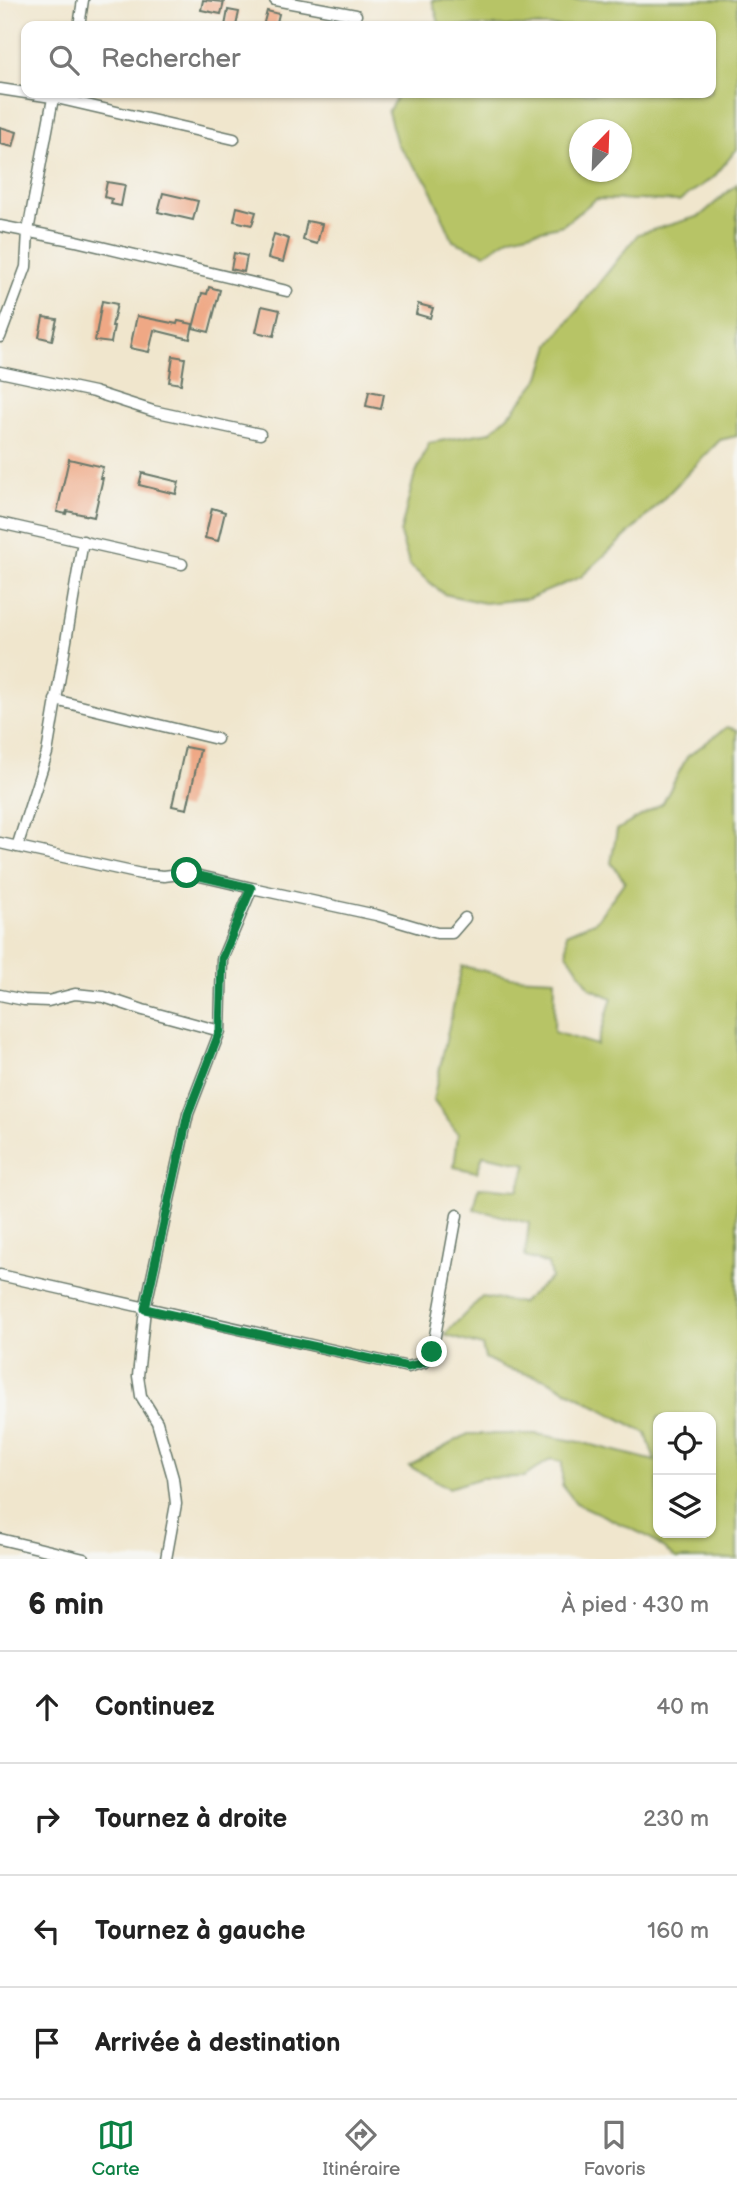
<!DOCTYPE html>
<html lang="fr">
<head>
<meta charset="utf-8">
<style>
  :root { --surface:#fff; --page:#f2f2f2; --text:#222; --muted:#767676; --line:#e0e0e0; --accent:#0b8043 }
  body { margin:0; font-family:"Balsamiq Sans",sans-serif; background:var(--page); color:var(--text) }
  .controls { position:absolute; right:21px; bottom:21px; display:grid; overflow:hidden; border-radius:14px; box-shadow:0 2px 5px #0004 }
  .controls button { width:63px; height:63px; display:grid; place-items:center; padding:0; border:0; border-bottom:2px solid var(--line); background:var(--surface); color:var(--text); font:35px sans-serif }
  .compass { position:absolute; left:569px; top:119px; width:63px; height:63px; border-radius:50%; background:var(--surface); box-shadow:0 2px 5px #0004; rotate:23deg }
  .stop { position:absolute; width:21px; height:21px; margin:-16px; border:5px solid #0b8043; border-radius:50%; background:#fff }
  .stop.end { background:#0b8043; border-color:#fff; box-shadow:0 2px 7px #0008 }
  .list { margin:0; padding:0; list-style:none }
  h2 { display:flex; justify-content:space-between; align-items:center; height:91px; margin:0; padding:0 28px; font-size:30px }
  h2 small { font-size:23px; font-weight:400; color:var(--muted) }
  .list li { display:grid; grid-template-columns:46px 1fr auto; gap:21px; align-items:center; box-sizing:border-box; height:112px; padding:0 28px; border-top:2px solid var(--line) }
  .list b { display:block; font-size:26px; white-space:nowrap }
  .list em { font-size:23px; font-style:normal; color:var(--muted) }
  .icon { flex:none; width:38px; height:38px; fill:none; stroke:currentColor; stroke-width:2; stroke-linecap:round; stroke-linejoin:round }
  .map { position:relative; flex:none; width:737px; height:1559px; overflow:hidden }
  .search { position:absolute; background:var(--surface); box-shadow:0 2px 5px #0004; left:21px; right:21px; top:21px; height:77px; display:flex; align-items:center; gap:18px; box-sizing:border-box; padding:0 24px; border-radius:14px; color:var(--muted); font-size:26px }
  .sheet { height:539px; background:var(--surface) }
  nav { display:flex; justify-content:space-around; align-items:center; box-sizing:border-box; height:98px; border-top:2px solid var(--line); background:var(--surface); font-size:19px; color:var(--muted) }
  nav a { display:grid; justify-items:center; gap:4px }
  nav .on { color:var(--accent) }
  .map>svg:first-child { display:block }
  .green { fill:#b7c466; stroke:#6b804d; stroke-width:2; fill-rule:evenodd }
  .building { fill:#efa885 }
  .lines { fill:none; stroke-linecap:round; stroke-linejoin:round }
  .street-casing { stroke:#68786a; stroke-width:13 }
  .street { stroke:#fff; stroke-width:10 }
  .route { stroke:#0b8043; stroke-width:9 }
</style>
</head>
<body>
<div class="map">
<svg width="737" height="1559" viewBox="0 0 737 1559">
  <rect width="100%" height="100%" fill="#f6f6f2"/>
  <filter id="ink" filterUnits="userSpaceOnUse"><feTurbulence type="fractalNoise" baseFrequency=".0143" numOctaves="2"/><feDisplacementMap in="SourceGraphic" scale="14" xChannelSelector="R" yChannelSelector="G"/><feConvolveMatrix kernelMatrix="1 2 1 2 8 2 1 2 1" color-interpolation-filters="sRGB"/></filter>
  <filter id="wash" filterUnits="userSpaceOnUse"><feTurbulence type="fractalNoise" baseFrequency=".00686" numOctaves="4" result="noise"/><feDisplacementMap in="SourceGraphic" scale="28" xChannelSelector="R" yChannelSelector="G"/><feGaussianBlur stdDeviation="1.57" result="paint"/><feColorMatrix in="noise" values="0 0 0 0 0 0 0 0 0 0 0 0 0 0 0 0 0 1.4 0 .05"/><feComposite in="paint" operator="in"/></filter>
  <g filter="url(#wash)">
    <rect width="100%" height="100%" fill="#f0e6cd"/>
    <path class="green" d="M 432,0 L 737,0 L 737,149 L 714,177 L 679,201 L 596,199 L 563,225 L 511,237 L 485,254 L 453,241 L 428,183 L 397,144 L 388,112 L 399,93 L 711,93 L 711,26 L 440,26 ZM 580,130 L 622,130 L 622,172 L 580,172 Z
      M 737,184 L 737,436 L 720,440 L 641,522 L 581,577 L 528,599 L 484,603 L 444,594 L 410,566 L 400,534 L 414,477 L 429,443 L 490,432 L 513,411 L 540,377 L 550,345 L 638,234 L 700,216 Z
      M 727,727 L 737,730 L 737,1559 L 676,1559 L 649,1537 L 576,1503 L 562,1485 L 562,1462 L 551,1459 L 524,1477 L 481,1478 L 449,1488 L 409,1466 L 468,1434 L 536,1434 L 580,1442 L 655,1461 L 646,1433 L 546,1379 L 505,1368 L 485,1358 L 482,1346 L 444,1335 L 482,1297 L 521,1303 L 551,1278 L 548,1264 L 525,1257 L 529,1223 L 474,1209 L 479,1187 L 518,1190 L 527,1164 L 483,1155 L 477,1172 L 454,1167 L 458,1134 L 433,1100 L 462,966 L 511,977 L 555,979 L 554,1032 L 597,1045 L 612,998 L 590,988 L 567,953 L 566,934 L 596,921 L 625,881 L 611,863 L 617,830 L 663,803 L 687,757 ZM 711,1417 L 711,1533 L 658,1533 L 658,1417 Z"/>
    <g id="blocks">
      <path class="building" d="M 203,0 L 224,2 L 221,14 L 201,10 Z
        M 228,10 L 239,12 L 236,26 L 225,26 Z
        M 267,11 L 279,14 L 276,26 L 263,26 Z
        M 0,127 L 17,132 L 13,147 L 0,144 Z
        M 107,182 L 125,185 L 121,206 L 111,204 L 112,199 L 104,197 Z
        M 163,193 L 198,201 L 193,220 L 158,212 Z
        M 237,207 L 256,212 L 252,225 L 234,221 Z
        M 307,221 L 322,224 L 317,244 L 303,240 Z
        M 274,234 L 289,239 L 283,262 L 268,258 Z
        M 234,253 L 247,256 L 244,272 L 231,269 Z
        M 209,287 L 220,290 L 209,332 L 193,328 L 202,293 L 207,294 Z
        M 102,301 L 117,304 L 112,326 L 114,326 L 111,343 L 95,341 Z
        M 418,304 L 433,308 L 430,318 L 416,314 Z
        M 262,306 L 280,310 L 274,336 L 256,332 Z
        M 137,316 L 177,324 L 178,321 L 193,324 L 190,339 L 154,330 L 149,352 L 130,348 Z
        M 43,317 L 57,319 L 52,340 L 39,337 Z
        M 173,356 L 185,358 L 181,384 L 169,382 Z
        M 369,391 L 384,394 L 381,409 L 366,406 Z
        M 69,459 L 103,467 L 100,478 L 103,478 L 94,517 L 67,511 L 66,514 L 57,512 Z
        M 142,473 L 179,482 L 176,494 L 139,485 Z
        M 212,508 L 225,512 L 218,541 L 205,538 Z
        M 185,747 L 200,750 L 187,809 L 172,806 Z"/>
    </g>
  </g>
  <g filter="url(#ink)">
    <use href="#blocks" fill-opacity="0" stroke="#68786a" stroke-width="2"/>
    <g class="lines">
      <defs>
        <path id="street" d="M 275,0 L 356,15
          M 79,26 L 83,0
          M 0,89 L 52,97 L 234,139
          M 0,226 L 76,241 L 287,291
          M 0,337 L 26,267 L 28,231 L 54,93
          M 0,372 L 94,392 L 153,411 L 260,434
          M 0,523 L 182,564
          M 55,700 L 217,739
          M 0,843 L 141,874 L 164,876 L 187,873 L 252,888 L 222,959 L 220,1031 L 188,1114 L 145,1309 L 138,1376 L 141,1396 L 157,1422 L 173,1478 L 176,1504 L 166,1559
          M 17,847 L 47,753 L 83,541
          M 252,888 L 376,915 L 437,933 L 452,933 L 465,918
          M 0,995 L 24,1000 L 48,1001 L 75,994 L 104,997 L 143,1010 L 220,1031
          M 0,1275 L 408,1367 L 425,1362 L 432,1352 L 457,1215
          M 0,1539 L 84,1559"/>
      </defs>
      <use href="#street" class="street-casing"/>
      <use href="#street" class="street"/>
    </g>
  </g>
  <g class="lines" filter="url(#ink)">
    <path class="route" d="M 187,873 L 251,888 L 222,959 L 220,1031 L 188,1114 L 145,1309 L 408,1367 L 425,1362 L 432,1352"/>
  </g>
</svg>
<div class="controls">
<button><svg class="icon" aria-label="locate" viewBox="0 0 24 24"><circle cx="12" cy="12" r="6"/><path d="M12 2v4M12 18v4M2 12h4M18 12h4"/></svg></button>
<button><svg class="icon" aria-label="layers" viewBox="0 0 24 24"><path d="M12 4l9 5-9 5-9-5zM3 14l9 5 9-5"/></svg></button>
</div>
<svg class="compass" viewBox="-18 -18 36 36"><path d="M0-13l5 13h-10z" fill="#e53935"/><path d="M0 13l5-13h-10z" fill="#767676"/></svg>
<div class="stop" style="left:187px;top:873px"></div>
<div class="stop end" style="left:432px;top:1352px"></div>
<div class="search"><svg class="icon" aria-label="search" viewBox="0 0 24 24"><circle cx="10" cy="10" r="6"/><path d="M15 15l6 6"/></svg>Rechercher</div>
</div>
<section class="sheet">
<h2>6 min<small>À pied · 430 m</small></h2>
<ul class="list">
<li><svg class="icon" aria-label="ahead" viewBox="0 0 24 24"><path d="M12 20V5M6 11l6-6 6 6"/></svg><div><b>Continuez</b></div><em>40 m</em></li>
<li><svg class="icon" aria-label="right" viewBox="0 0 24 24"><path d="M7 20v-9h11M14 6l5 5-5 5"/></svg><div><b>Tournez à droite</b></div><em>230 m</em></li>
<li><svg class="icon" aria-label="left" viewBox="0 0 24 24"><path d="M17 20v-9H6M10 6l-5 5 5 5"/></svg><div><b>Tournez à gauche</b></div><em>160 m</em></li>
<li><svg class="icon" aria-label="arrive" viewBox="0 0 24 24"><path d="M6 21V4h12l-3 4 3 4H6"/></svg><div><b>Arrivée à destination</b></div></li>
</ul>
</section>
<nav>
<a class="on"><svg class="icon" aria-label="map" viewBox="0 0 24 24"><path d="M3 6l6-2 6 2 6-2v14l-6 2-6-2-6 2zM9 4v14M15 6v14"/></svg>Carte</a>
<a><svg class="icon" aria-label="directions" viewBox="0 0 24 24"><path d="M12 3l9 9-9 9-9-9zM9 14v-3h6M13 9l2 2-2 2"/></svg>Itinéraire</a>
<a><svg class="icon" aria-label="saved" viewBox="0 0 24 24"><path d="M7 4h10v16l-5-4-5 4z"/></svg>Favoris</a>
</nav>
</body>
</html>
